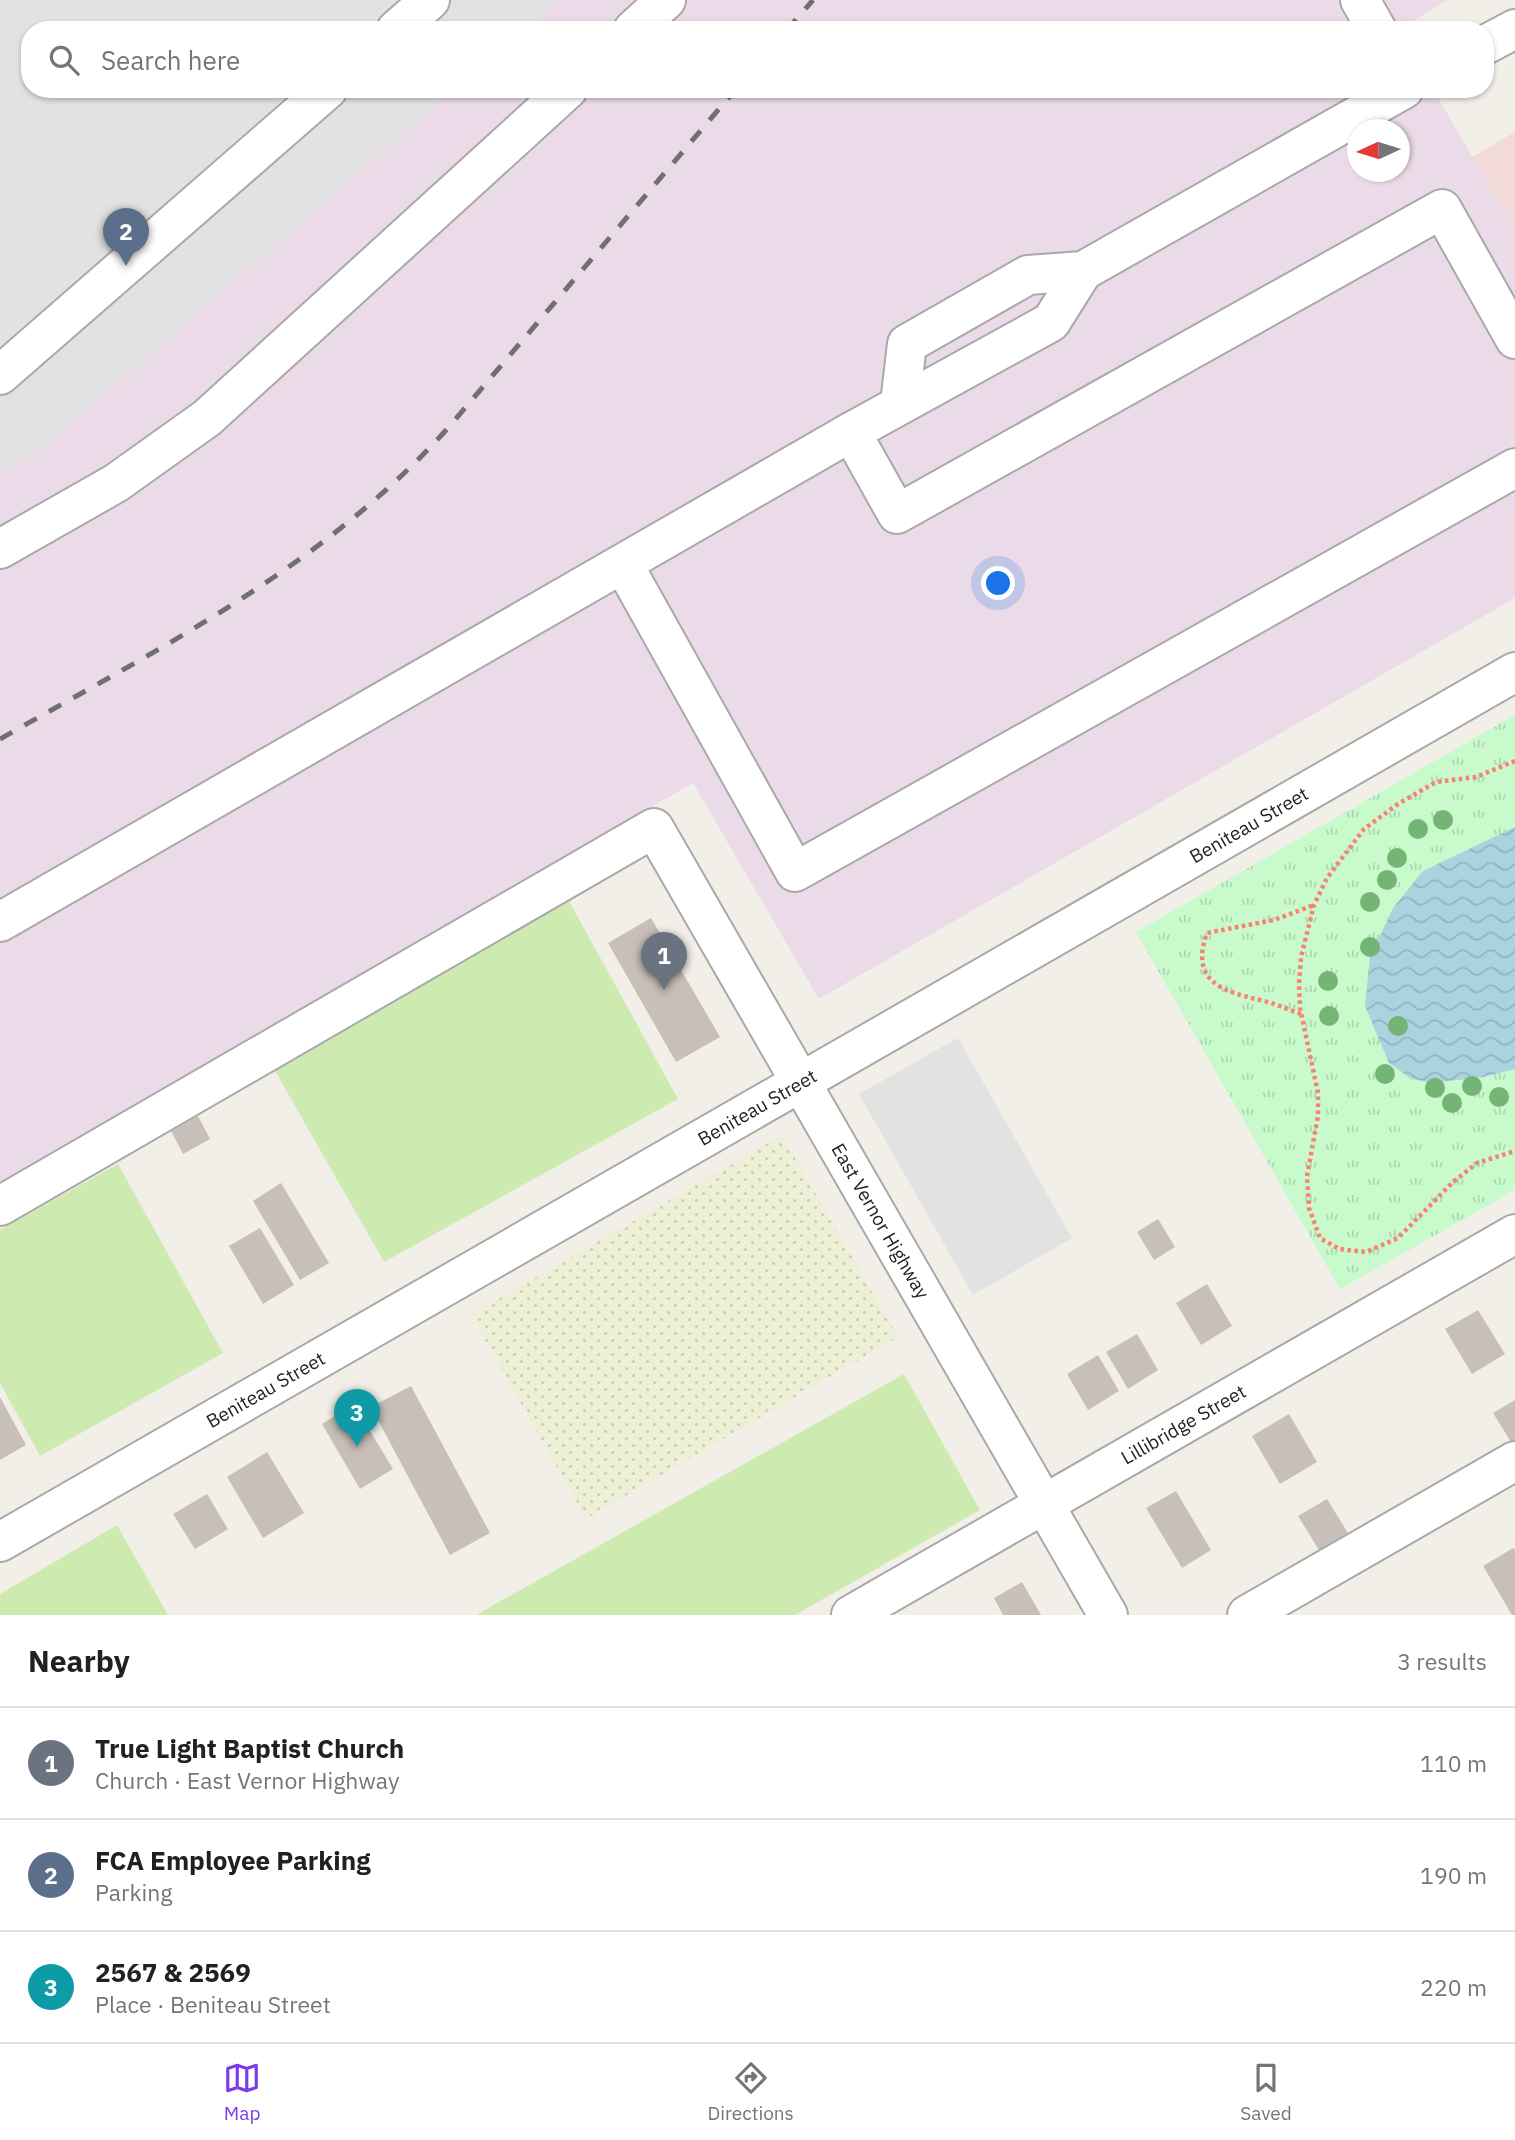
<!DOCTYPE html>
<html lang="en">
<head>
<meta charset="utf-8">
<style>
  :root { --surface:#fff; --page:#f2f2f2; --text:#202124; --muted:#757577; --line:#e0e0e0; --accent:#7c3aed }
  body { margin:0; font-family:"IBM Plex Sans",sans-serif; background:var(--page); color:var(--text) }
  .compass { position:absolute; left:1347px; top:119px; width:63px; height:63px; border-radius:50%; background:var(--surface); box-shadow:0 2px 5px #0004; rotate:266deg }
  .you { position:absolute; left:999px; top:584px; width:24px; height:24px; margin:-18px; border:5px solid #fff; border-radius:50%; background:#1a73e8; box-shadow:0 0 0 10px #1a73e833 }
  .badge { display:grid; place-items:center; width:46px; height:46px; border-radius:50%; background:var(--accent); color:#fff; font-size:23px; font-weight:700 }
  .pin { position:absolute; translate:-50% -58px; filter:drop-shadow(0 2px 4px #0008) }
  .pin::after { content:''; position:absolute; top:37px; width:24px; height:21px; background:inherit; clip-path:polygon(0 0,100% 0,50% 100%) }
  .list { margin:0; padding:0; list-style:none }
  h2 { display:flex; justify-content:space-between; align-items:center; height:91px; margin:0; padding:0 28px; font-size:30px }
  h2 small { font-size:23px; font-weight:400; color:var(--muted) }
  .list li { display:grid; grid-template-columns:46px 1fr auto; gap:21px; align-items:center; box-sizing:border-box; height:112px; padding:0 28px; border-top:2px solid var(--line) }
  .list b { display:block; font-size:26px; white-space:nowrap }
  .list p { margin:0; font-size:23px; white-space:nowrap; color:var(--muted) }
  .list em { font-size:23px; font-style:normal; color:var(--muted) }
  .icon { flex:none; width:38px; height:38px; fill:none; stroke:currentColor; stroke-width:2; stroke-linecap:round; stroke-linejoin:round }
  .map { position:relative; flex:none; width:1515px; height:1615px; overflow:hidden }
  .search { position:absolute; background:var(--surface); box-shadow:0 2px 5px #0004; left:21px; right:21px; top:21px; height:77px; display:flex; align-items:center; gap:18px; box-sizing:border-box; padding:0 24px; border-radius:28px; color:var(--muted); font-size:26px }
  .sheet { height:427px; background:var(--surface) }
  nav { display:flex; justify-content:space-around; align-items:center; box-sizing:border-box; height:98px; border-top:2px solid var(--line); background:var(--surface); font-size:19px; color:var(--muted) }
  nav a { display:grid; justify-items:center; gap:4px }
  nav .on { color:var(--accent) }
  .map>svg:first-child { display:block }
  .commercial { fill:#f2dad9 }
  .industrial { fill:#ebdbe8; fill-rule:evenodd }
  .farmland { fill:url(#farmland-dots) }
  .grass { fill:#cdebb0 }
  .park { fill:url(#park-tufts) }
  .parking { fill:#e2e2e2 }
  .water { fill:url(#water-waves) }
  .building { fill:#c7bfb8 }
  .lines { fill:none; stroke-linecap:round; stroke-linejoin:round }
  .minor-casing { stroke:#a9a9a9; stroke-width:42 }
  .path { stroke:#fa8072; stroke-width:4.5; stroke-dasharray:3.5 3.5; stroke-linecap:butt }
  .minor { stroke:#fff; stroke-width:38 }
  .rail { stroke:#707070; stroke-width:5; stroke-dasharray:14 14; stroke-linecap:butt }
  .tree { fill:#74b475 }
  .labels { text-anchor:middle; stroke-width:6; stroke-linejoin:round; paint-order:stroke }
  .street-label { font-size:19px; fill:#222; stroke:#fff }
</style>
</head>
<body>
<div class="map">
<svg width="1515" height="1615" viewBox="0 0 1515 1615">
  <defs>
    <pattern id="farmland-dots" width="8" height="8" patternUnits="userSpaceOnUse" patternTransform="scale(1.75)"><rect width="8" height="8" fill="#eef0d5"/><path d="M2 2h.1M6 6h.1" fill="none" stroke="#ccceb7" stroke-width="1.8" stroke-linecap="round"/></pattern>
    <pattern id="park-tufts" width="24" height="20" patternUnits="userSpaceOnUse" patternTransform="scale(1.75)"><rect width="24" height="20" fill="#c8facc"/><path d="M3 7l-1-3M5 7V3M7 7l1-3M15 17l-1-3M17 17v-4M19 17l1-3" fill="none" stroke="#acd6af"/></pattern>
    <pattern id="water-waves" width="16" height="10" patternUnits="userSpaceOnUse" patternTransform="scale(1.75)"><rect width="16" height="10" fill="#aad3df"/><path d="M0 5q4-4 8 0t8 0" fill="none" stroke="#92b5bf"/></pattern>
  </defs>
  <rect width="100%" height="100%" fill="#f2efe9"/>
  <path class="commercial" d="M 1515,132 L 1515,230 L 1472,157 Z"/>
  <path class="industrial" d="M 0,0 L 1447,0 L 1399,30 L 30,30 L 30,89 L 1433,89 L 1515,230 L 1515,598 L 819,999 L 693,783 L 0,1184 ZM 1358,130 L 1400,130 L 1400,172 L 1358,172 Z"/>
  <path class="farmland" d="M 782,1135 L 898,1337 L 586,1519 L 471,1315 Z"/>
  <path class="grass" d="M 568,899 L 678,1099 L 384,1262 L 275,1071 Z
    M 118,1164 L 223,1353 L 40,1456 L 0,1383 L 0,1230 Z
    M 904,1374 L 980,1510 L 795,1615 L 476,1615 Z
    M 117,1525 L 168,1615 L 0,1615 L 0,1594 Z"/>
  <path class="park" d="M 1515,715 L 1515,1190 L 1340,1289 L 1136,932 Z"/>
  <path class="parking" d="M 0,0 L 557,0 L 523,30 L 30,30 L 30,89 L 455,89 L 48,443 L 0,476 Z
    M 958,1038 L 1072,1238 L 973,1295 L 859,1094 Z"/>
  <path class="water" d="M 1515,827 L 1515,1069 L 1484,1077 L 1430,1083 L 1410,1078 L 1389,1063 L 1365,1006 L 1370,957 L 1393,908 L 1423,871 Z"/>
  <path class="building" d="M 651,918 L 720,1037 L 676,1062 L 608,943 Z
    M 198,1116 L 210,1139 L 183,1154 L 171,1131 Z
    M 281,1183 L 329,1263 L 300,1280 L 253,1201 Z
    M 1158,1219 L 1175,1247 L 1154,1260 L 1137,1232 Z
    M 260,1228 L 294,1285 L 263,1304 L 229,1246 Z
    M 1207,1284 L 1232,1326 L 1201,1345 L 1176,1303 Z
    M 1478,1310 L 1505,1354 L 1472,1374 L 1445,1329 Z
    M 1137,1334 L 1158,1370 L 1128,1389 L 1106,1352 Z
    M 1098,1355 L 1119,1391 L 1088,1410 L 1067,1374 Z
    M 411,1386 L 490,1533 L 450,1555 L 371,1407 Z
    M 0,1397 L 26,1445 L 0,1460 Z
    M 1515,1400 L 1515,1439 L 1511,1442 L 1493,1413 Z
    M 354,1404 L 393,1469 L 360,1489 L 322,1424 Z
    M 1289,1414 L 1317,1462 L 1280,1484 L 1252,1436 Z
    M 267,1452 L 304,1513 L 263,1538 L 227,1477 Z
    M 1176,1491 L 1211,1550 L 1182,1568 L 1146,1508 Z
    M 207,1494 L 228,1529 L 195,1549 L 173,1514 Z
    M 1327,1499 L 1348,1533 L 1319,1550 L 1298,1516 Z
    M 1513,1548 L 1515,1550 L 1515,1615 L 1512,1615 L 1483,1566 Z
    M 1022,1582 L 1041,1615 L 1003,1615 L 994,1598 Z"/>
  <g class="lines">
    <defs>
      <g id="minor">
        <path d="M 1360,0 L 1377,30"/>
        <path d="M 396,30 L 430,0"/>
        <path d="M 633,30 L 666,0"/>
        <path d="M 1485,45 L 1515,29"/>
        <path d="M 0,375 L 328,89"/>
        <path d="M 900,404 L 907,344 L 1028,275 L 1083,271 L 1404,89"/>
        <path d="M 851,432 L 897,514 L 1442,209 L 1515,339"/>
        <path d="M 0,549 L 116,483 L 207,418 L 568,89"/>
        <path d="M 623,564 L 795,872 L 1515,468"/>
        <path d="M 0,922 L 851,432 L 1051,322 L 1083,271"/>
        <path id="s1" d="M 0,1206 L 654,828 L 1108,1615"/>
        <path id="s2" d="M 0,1542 L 1515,672"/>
        <path id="s3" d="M 851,1615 L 1515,1234"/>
        <path d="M 1247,1615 L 1515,1461"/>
      </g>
    </defs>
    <use href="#minor" class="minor-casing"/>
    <path class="path" d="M 1515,761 L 1476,777 L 1436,782 L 1398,804 L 1364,829 L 1327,878 L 1314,905 L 1301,957 L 1299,984 L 1300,1008 L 1318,1093 L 1318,1116 L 1307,1176 L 1309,1208 L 1320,1238 L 1339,1249 L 1366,1252 L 1398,1238 L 1452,1183 L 1477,1163 L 1515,1151
      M 1301,1014 C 1287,1009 1274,1003 1260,1000 C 1220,991 1190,980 1207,933 L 1274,920 L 1314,905"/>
    <use href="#minor" class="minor"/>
    <path class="rail" d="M 787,30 L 813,0
      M 0,739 C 160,648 323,567 448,428 L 736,89"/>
  </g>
  <g class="tree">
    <circle cx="1443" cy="820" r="10"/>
    <circle cx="1418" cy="829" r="10"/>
    <circle cx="1397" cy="858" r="10"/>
    <circle cx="1387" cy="880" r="10"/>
    <circle cx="1370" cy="902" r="10"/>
    <circle cx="1370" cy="947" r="10"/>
    <circle cx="1328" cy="981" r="10"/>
    <circle cx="1329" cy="1016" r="10"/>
    <circle cx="1398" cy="1026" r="10"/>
    <circle cx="1385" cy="1074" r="10"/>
    <circle cx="1472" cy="1086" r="10"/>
    <circle cx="1435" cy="1088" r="10"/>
    <circle cx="1499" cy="1097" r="10"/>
    <circle cx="1452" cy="1103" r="10"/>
  </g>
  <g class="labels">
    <g class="street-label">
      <text dy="7" stroke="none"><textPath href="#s2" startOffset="1440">Beniteau Street</textPath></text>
      <text dy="7" stroke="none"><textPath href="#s2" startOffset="873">Beniteau Street</textPath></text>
      <text dy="7" stroke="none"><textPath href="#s1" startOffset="1209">East Vernor Highway</textPath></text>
      <text dy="7" stroke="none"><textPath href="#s2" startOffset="306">Beniteau Street</textPath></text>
      <text dy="7" stroke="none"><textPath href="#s3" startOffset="383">Lillibridge Street</textPath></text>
    </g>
  </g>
</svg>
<svg class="compass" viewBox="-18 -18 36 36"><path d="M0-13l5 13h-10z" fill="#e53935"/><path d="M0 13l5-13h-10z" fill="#757577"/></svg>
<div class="you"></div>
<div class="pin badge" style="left:664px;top:990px;background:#6b7280">1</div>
<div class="pin badge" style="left:126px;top:266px;background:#5c6f8a">2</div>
<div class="pin badge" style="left:357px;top:1447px;background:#0f9aa8">3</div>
<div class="search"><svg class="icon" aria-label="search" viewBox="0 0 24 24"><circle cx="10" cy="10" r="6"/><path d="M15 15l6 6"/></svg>Search here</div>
</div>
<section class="sheet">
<h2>Nearby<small>3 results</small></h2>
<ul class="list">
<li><span class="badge" style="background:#6b7280">1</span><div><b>True Light Baptist Church</b><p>Church · East Vernor Highway</p></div><em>110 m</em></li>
<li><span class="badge" style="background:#5c6f8a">2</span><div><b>FCA Employee Parking</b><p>Parking</p></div><em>190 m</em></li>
<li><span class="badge" style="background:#0f9aa8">3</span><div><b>2567 &amp; 2569</b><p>Place · Beniteau Street</p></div><em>220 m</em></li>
</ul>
</section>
<nav>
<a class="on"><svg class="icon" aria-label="map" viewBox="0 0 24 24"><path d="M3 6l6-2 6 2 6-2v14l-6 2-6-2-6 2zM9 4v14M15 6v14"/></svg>Map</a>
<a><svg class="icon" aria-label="directions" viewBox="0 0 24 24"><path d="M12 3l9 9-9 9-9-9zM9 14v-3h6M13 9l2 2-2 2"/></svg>Directions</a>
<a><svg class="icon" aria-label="saved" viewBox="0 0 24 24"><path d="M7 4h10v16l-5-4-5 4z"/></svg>Saved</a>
</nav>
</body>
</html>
